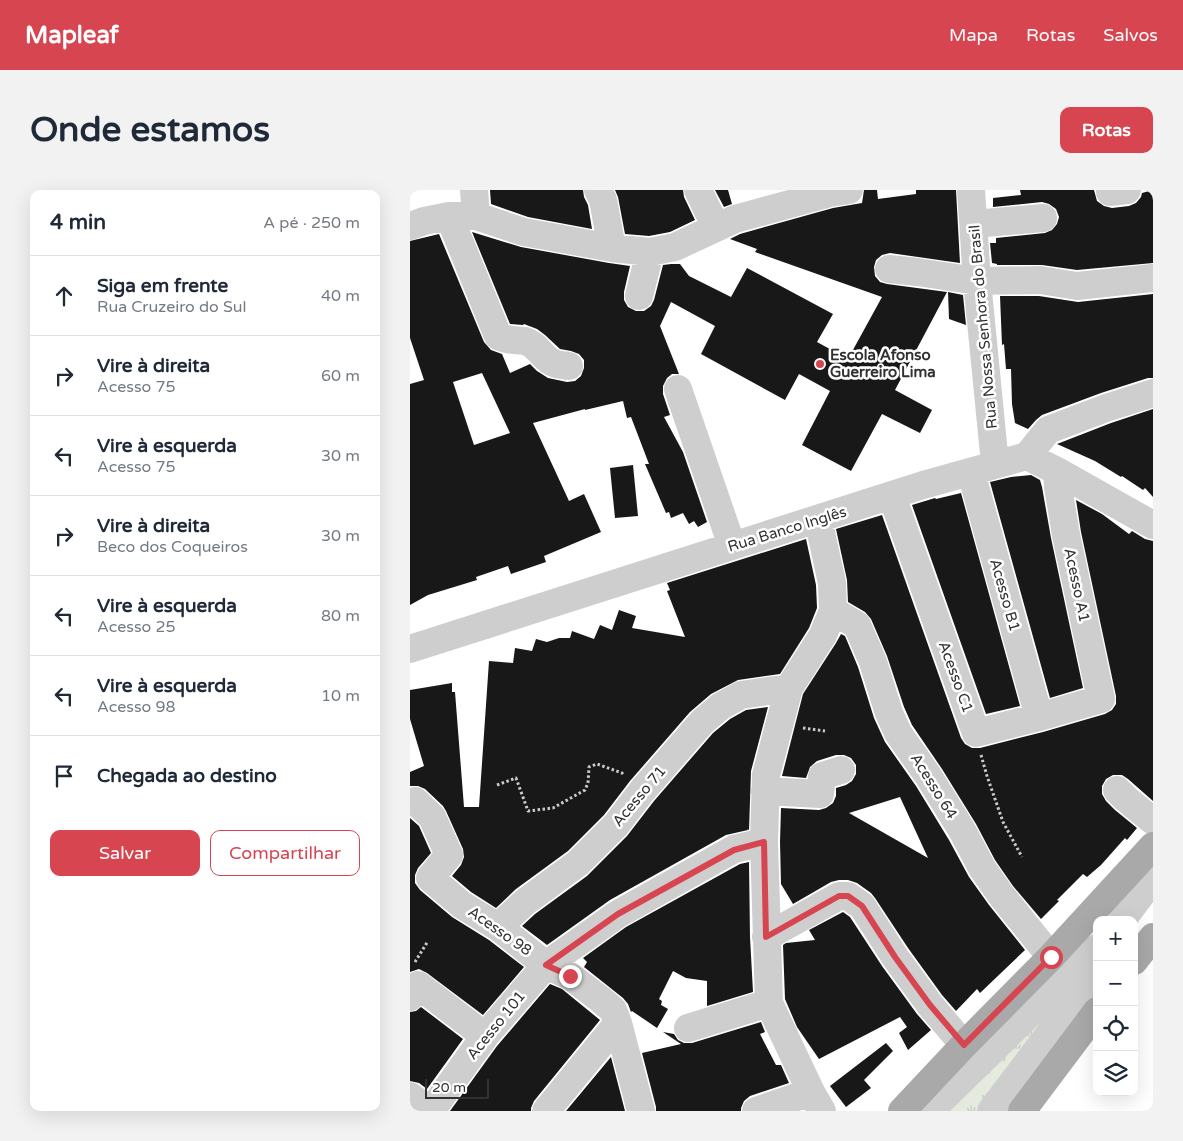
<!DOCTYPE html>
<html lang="pt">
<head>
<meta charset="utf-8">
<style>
  :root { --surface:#fff; --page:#f2f2f3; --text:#1f2937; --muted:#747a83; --line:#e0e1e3; --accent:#d74551 }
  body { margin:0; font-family:"Varela Round",sans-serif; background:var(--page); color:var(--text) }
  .controls { position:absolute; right:15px; bottom:15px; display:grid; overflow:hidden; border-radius:10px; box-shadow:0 5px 20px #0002 }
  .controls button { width:45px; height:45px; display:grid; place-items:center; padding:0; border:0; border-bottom:1px solid var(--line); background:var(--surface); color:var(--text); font:25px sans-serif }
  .scale { position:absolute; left:15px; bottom:12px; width:64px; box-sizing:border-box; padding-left:5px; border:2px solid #313131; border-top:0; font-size:14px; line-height:18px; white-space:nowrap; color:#313131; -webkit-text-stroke:4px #fff; paint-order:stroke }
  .stop { position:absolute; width:15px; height:15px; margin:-11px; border:4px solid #d74551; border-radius:50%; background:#fff }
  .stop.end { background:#d74551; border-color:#fff; box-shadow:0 1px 5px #0008 }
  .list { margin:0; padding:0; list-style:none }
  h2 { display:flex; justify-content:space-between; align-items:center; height:65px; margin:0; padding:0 20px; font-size:21px }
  h2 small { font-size:16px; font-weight:400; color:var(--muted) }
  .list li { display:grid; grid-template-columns:32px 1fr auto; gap:15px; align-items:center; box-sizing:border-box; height:80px; padding:0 20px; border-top:1px solid var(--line) }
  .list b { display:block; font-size:19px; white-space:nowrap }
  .list p { margin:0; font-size:16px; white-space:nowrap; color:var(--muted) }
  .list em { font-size:16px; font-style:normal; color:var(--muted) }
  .actions { display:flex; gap:10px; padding:15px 20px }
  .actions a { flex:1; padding:11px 0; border:1px solid var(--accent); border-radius:10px; text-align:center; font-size:18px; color:var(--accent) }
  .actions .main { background:var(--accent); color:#fff }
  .icon { flex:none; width:28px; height:28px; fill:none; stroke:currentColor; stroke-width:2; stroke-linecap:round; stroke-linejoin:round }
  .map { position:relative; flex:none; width:743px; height:921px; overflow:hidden; border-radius:10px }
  header { display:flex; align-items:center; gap:30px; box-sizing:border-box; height:70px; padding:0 25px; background:var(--accent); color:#fff }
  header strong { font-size:24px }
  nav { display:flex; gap:28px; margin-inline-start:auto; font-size:18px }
  .intro { display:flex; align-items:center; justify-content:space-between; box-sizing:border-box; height:120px; padding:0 30px }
  h1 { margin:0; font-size:35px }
  .button { padding:12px 22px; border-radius:10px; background:var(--accent); color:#fff; font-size:18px; font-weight:700 }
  main { display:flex; gap:30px; padding:0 30px }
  aside { flex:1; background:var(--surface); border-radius:10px; box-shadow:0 5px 20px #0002 }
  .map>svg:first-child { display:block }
  .grass { fill:url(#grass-tufts) }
  .building { fill:#181818; fill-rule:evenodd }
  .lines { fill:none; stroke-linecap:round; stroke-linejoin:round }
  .path { stroke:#cbcbcb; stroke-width:3; stroke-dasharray:2.5 2.5; stroke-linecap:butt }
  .minor { stroke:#cecece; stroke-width:28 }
  .major { stroke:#a9a9a9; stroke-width:28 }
  .route { stroke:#d74551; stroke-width:6 }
  .poi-dot { fill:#d74551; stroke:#fff; stroke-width:2 }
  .labels { text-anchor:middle; stroke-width:5; stroke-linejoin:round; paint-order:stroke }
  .street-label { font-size:15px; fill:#313131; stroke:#fff }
  .poi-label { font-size:15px; font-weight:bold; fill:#313131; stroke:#fff; text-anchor:start }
</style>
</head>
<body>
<header>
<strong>Mapleaf</strong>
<nav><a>Mapa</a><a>Rotas</a><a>Salvos</a></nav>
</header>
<div class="intro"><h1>Onde estamos</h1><a class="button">Rotas</a></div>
<main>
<aside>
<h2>4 min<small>A pé · 250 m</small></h2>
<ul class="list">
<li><svg class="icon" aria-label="ahead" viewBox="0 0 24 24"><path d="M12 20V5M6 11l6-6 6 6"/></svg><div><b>Siga em frente</b><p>Rua Cruzeiro do Sul</p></div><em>40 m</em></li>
<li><svg class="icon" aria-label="right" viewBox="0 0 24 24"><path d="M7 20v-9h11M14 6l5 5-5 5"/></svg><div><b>Vire à direita</b><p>Acesso 75</p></div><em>60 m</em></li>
<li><svg class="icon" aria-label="left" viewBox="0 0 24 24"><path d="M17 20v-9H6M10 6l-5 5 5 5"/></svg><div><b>Vire à esquerda</b><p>Acesso 75</p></div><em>30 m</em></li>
<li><svg class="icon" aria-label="right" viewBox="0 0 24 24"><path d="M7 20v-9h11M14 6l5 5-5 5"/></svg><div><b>Vire à direita</b><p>Beco dos Coqueiros</p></div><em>30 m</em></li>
<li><svg class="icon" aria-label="left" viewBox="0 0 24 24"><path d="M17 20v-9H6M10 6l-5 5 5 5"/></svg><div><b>Vire à esquerda</b><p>Acesso 25</p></div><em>80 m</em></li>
<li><svg class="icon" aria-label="left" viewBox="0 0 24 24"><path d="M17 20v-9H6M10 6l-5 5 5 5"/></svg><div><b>Vire à esquerda</b><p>Acesso 98</p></div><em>10 m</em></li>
<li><svg class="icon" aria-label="arrive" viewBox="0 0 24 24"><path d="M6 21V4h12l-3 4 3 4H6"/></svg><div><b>Chegada ao destino</b></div></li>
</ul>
<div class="actions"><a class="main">Salvar</a><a>Compartilhar</a></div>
</aside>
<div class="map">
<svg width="743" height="921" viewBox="0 0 743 921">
  <defs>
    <pattern id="grass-tufts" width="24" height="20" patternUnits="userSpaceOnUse" patternTransform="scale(1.25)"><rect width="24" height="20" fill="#e4eade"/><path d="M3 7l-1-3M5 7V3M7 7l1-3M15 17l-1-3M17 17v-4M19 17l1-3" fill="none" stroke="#c4c9bf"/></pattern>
  </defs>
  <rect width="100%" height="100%" fill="#fff"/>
  <path class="grass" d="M 687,763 L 577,921 L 532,921 Z"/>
  <path class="building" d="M 80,0 L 173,0 L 174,7 L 178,15 L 182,39 L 118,27 L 81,14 Z
    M 205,0 L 273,0 L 274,7 L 285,30 L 260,42 L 239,46 L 215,44 L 208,7 Z
    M 305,0 L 318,0 L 322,14 L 314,17 Z
    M 454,0 L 467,0 L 468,9 L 506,4 L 506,0 L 546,0 L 550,73 L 480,63 L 472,65 L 466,70 L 464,77 L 465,86 L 470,92 L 477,94 L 537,102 L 485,200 L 522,220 L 510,243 L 472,224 L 441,281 L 392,255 L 420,201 L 389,184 L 375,210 L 291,164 L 305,136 L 261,112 L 250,136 L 269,184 L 262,184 L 257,188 L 253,196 L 253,204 L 260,225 L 254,227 L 273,262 L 297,332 L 288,337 L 284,331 L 279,334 L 273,323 L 261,328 L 259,322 L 256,323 L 235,274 L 239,274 L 221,227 L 217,228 L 213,211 L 175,220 L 175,219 L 123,233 L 159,311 L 174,304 L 191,342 L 134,366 L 136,372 L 101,384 L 98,376 L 66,387 L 67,390 L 18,405 L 0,415 L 0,194 L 14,190 L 0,148 L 0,51 L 29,44 L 74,152 L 81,160 L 92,164 L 100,183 L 120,174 L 127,181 L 138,188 L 157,192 L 165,191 L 171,186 L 174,178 L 174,170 L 169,164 L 161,161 L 150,159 L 135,145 L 127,139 L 114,134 L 113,135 L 100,134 L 62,42 L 111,57 L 199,73 L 220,76 L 214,102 L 214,110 L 218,117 L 226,121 L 234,121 L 241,116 L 244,110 L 253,75 L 261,74 L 270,74 L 279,86 L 321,107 L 337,78 L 423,124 L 407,152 L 438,169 L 472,107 L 345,62 L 347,59 L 320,49 L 330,44 L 423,18 L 452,13 ZM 72,183 L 100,243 L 64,255 L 43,192 Z
    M 610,0 L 684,0 L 687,11 L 694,16 L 702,18 L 719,16 L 726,13 L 731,7 L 732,3 L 743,0 L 743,73 L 667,80 L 632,75 L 587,75 L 587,74 L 582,73 L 580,53 L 586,53 L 586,48 L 635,43 L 642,40 L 647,34 L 649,27 L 646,19 L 639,14 L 632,12 L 583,17 L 583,8 L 611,5 Z
    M 538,102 L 553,105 L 556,135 L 539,129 Z
    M 743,104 L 743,188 L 738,188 L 691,203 L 632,225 L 626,230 L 618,239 L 605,233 L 602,214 L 601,179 L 596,179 L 594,154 L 592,155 L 590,106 L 629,106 L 668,112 Z
    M 743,219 L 743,307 L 735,298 L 733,300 L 712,286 L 711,287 L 685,271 L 647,254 L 701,233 Z
    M 223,275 L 228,326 L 205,328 L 200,278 Z
    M 621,285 L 630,290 L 632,297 L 641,348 L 673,498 L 640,508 L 580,292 L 601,287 Z
    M 551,303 L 610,516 L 576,524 L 502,315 L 525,308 L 526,309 Z
    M 666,310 L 692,324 L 719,344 L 722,341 L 735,349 L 743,351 L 743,611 L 718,589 L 712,585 L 703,585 L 696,589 L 692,596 L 692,604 L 696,611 L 705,620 L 727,638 L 717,650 L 715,648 L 691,675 L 677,687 L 673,684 L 647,710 L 649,711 L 631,729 L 603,696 L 585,670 L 566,634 L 532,579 L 502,535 L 494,517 L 477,466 L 461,429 L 455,422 L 438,412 L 437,390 L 426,339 L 472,325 L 551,548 L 555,554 L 562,558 L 570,558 L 633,542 L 695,524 L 702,520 L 706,514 L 706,506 L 671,342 Z
    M 396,349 L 406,395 L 407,418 L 399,438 L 370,484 L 328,490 L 301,504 L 280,522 L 220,591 L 194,625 L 158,661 L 106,699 L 86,718 L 61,702 L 42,686 L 51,675 L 54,667 L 53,659 L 36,621 L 33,616 L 15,599 L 8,596 L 0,596 L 0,582 L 14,576 L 0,529 L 0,500 L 42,493 L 42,502 L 45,502 L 54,617 L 69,617 L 79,471 L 103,473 L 105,458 L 122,461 L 126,449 L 137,452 L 149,448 L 160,448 L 162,441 L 184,449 L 190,435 L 202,440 L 209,420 L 226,426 L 222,438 L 275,447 L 257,401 L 260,400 L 257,393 Z
    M 431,444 L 435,446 L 448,477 L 464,528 L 475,552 L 506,596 L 539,650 L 559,687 L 579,715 L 615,760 L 570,803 L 567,799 L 546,821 L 532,805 L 498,758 L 465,708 L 461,703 L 447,693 L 438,690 L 429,690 L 421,692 L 383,714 L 371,694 L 370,652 L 371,618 L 409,620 L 416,618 L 423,613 L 426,606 L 426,598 L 436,595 L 442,591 L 446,584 L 446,575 L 441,568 L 434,565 L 426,565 L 407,571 L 400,577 L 396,588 L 372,586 L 393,504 L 426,453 ZM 490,607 L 518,668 L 439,623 Z
    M 358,517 L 341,581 L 339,640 L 337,639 L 338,640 L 316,645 L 200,710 L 137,755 L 112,736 L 125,724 L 177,686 L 217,646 L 244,611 L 303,543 L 320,529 L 336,520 Z
    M 0,628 L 9,636 L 21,663 L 8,678 L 5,685 L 5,693 L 10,700 L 42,727 L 79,750 L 114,777 L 73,825 L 17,783 L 9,779 L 0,782 Z
    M 339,672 L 340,747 L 343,802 L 297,816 L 297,791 L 276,788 L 263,781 L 249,809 L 252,811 L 251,815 L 258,819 L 247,838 L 222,821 L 221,822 L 218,814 L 213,808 L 174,777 L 177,772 L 173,768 L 216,737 L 330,674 Z
    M 433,722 L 440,727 L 472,776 L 507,824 L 521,840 L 498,860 L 489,843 L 497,837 L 490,827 L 409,869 L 387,837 L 375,809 L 373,755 L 376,753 L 405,750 L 399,740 Z
    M 140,794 L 152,799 L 190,830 L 124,911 L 121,918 L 121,921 L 40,921 L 87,856 Z
    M 11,817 L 53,849 L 17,899 L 9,893 L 0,891 L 0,822 L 6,821 Z
    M 351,832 L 355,842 L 350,844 L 366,875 L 371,875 L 379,893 L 340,906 L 334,911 L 331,918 L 331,921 L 246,921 L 246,917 L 232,863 L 271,854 L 253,842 L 264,844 L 268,850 L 274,853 L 282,853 Z
    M 476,853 L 483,861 L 454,890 L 461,898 L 436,917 L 420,896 Z
    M 201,867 L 215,921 L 156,921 Z"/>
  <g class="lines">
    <path class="path" d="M 393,538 L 415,541
      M 571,565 L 577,586 L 593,632 L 612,667
      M 87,595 L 106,588 L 118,621 L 143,618 L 175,600 L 178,593 L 179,577 L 187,574 L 212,583 L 214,585
      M 5,772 L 18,751"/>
    <path class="minor" d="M 64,0 L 66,26
      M 188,0 L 193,10 L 202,58
      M 288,0 L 298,21 L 307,36
      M 561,0 L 567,91 L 585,274
      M 700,0 L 700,2 L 717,0
      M 39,26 L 88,146 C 99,152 105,149 115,151 C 126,154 131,165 140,171 C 145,175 152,175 159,176
      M 564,34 L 633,28
      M 0,36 L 14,31 L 39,26 L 66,26 L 114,42 L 202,58 L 240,62 L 265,57 L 325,29 L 420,3 L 439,0
      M 479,79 L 507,82 L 567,91 L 630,90 L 667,96 L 743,88
      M 229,106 L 240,62
      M 268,199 L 322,356
      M 617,266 L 638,240 L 696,218 L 743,203
      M 561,282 L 629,527
      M 482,306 L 566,543 L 629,527 L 691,509 L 656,345 L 648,297 L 647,281
      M 408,329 L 422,393 L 423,421 L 413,445 L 379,498 L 356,585 L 354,652 L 359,813 L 401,902 L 412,921
      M 423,421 L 447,435 L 463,472 L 479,523 L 488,543 L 519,587 L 553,642 L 572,678 L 591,705 L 641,767
      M 0,459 L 513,295 L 617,266 L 647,281 L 743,335
      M 707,600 L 715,608 L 743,631
      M 355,601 L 410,604 L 412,586 L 431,580
      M 5,611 L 22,627 L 39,665 L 20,688 L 52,715 L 88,737 L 136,775 L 160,786 L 190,809 L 203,820 L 208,833 L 231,921
      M 712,730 L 743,689
      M 88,737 L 115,712 L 168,673 L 206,635 L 232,601 L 292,532 L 311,516 L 331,505 L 379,498
      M 356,747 L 429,706 L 438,706 L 452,716 L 485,767 L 520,815 L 554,855
      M 0,807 L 8,795 L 75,846
      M 278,838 L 359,813
      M 0,906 L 20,921
      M 21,921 L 75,846 L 136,775 L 208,724 L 324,659 L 354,652
      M 136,921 L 208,833
      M 346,921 L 401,902
      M 520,921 L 687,758
      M 581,921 L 687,781"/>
    <path class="major" d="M 724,771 L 743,747
      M 492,921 L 554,855 L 641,767 L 743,656
      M 612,921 L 687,821"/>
  </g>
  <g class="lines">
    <path class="route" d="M 160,786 L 136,775 L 208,724 L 324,660 L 354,652 L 356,747 L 429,706 L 438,706 L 452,716 L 485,767 L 520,815 L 554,855 L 641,767"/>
  </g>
  <circle class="poi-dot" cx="410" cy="174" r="5"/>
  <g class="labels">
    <g class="street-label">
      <text transform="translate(573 137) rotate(-95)" y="5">Rua Nossa Senhora do Brasil</text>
      <text transform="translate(377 339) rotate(-17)" y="5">Rua Banco Inglês</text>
      <text transform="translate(667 395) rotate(78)" y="5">Acesso A1</text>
      <text transform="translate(595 405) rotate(74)" y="5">Acesso B1</text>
      <text transform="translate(546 487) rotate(70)" y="5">Acesso C1</text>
      <text transform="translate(524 596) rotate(58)" y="5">Acesso 64</text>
      <text transform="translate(229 606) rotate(-50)" y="5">Acesso 71</text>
      <text transform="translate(90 741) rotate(35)" y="5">Acesso 98</text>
      <text transform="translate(86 835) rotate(-51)" y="5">Acesso 101</text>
    </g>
    <g class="poi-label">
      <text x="420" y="170">Escola Afonso<tspan x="420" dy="17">Guerreiro Lima</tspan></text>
    </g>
  </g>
</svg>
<div class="controls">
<button>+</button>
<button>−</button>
<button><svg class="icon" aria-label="locate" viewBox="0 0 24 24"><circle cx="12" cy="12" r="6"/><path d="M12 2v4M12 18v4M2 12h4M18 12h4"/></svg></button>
<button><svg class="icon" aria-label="layers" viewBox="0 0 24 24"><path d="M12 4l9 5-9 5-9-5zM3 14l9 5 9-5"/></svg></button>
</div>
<div class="scale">20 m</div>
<div class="stop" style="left:641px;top:767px"></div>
<div class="stop end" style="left:160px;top:786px"></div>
</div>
</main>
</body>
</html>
